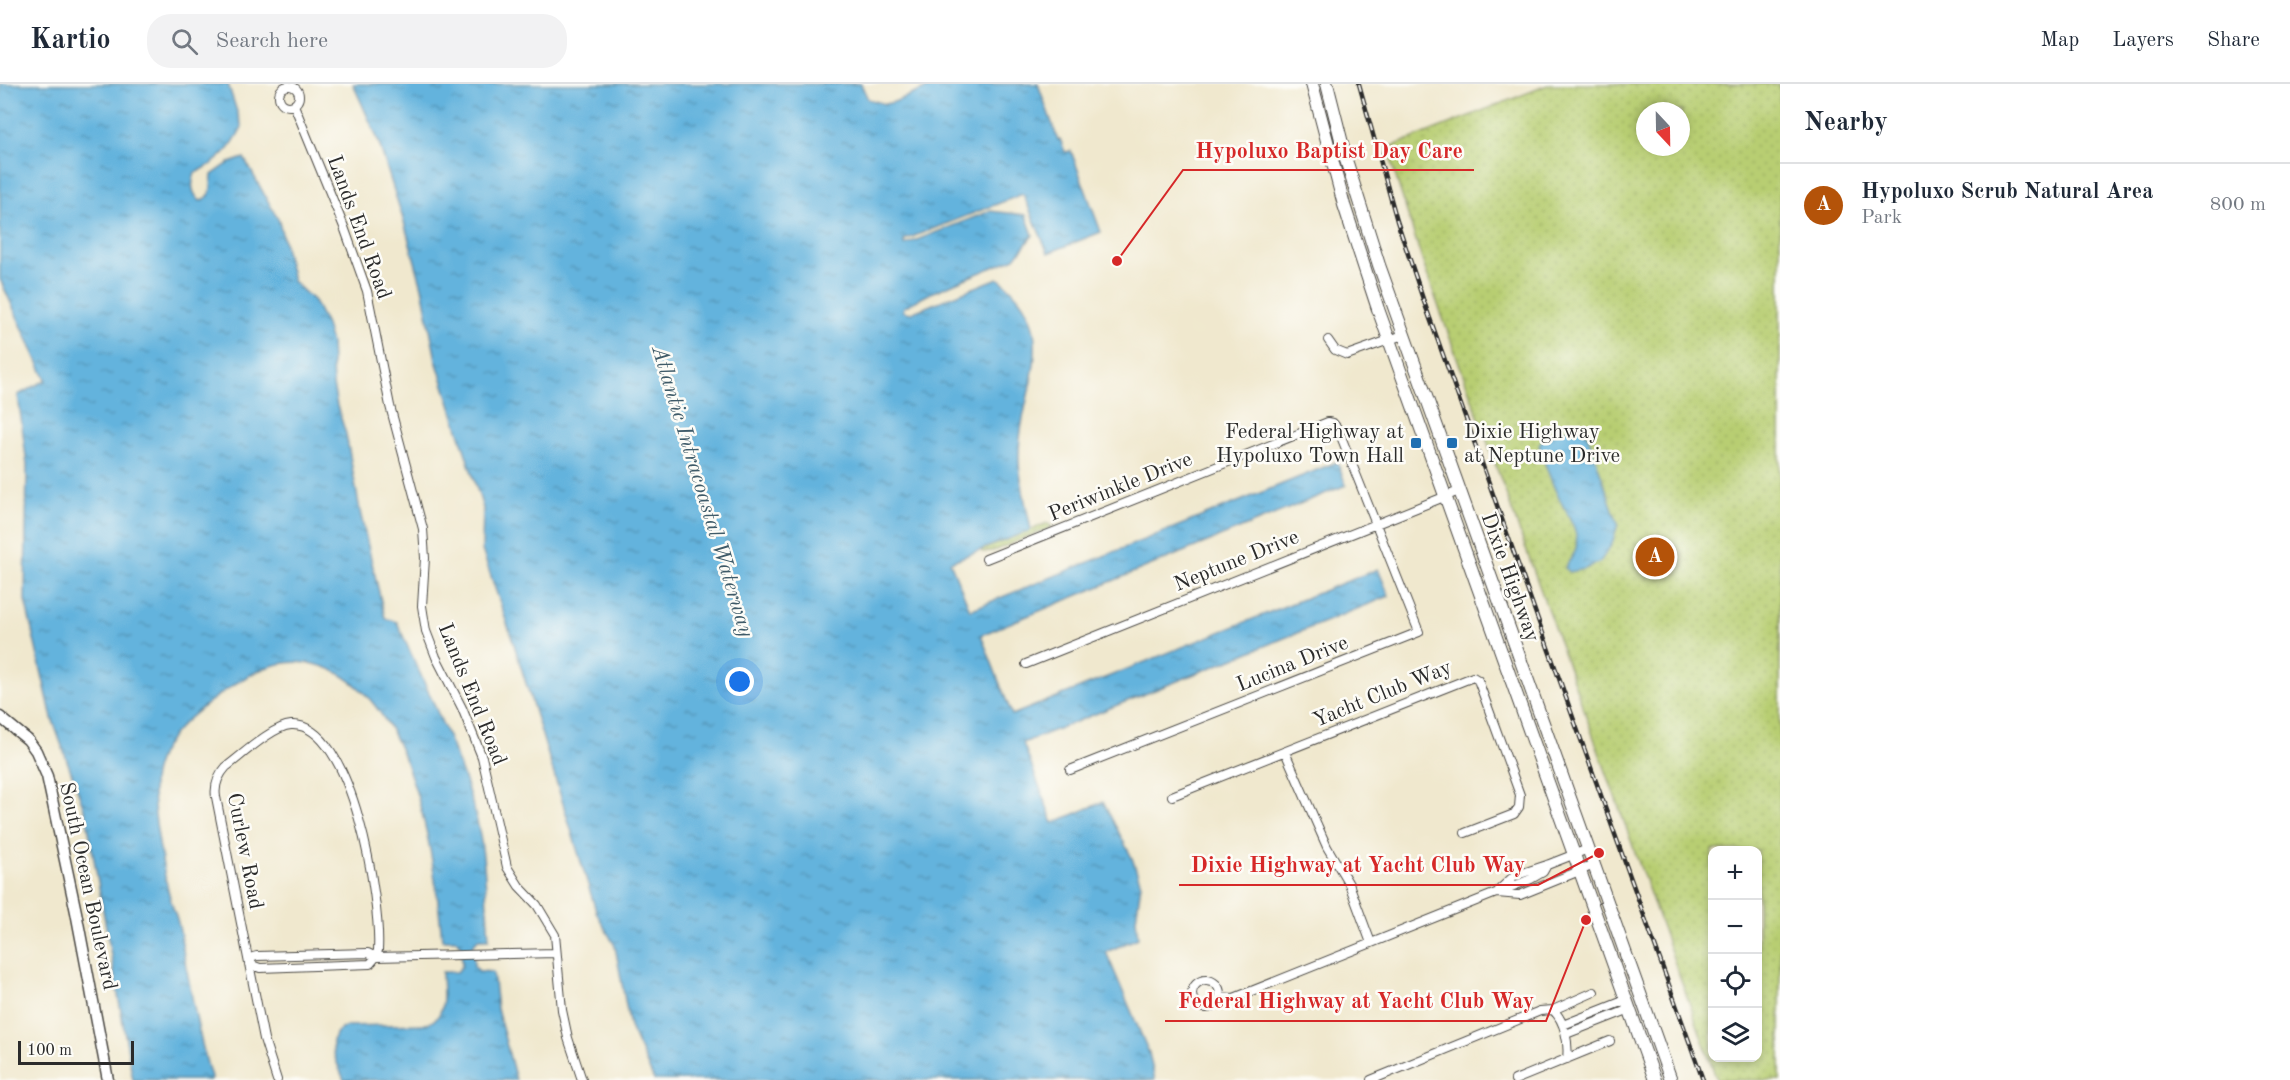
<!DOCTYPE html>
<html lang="en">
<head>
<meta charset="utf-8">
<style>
  :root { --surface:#fff; --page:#f2f2f3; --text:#1f2937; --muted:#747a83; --line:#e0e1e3; --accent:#b45309 }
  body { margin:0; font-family:"Old Standard TT",serif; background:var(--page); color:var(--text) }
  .controls { position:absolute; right:18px; bottom:18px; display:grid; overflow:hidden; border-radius:12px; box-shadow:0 3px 9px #0003 }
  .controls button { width:54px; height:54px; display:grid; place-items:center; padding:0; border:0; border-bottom:2px solid var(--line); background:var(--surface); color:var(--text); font:30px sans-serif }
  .compass { position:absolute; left:1636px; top:18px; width:54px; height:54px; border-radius:50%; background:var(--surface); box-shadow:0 3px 9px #0003; rotate:158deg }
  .scale { position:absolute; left:18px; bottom:15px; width:116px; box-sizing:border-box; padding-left:6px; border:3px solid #2b2b2b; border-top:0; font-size:16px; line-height:21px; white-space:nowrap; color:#2b2b2b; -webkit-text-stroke:4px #fdfcf7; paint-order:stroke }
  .you { position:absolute; left:740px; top:598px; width:21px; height:21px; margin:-15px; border:4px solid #fff; border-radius:50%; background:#1a73e8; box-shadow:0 0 0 9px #1a73e833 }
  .badge { display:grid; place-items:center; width:39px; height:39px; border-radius:50%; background:var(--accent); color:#fff; font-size:20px; font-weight:700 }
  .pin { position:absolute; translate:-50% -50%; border:3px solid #fff; box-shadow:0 2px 6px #0006 }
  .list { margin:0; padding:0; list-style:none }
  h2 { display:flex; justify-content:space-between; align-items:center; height:78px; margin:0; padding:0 24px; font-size:26px }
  h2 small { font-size:20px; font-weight:400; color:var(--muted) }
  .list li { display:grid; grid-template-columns:39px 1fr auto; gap:18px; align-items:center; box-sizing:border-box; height:84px; padding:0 24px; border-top:2px solid var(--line) }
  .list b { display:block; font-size:22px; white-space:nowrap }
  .list p { margin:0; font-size:20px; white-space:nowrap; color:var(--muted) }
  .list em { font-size:20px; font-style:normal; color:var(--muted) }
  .icon { flex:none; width:33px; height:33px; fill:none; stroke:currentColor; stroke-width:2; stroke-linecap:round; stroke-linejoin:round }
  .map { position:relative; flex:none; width:1780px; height:996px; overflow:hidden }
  header { display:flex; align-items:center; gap:36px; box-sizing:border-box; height:84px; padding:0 30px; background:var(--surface); border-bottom:2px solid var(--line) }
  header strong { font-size:28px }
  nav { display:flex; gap:33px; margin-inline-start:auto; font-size:21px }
  .search { width:420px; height:54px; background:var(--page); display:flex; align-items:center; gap:15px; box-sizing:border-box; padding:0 21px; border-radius:24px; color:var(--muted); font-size:22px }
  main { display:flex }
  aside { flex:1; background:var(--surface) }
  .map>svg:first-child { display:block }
  .grass { fill:url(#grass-dots); stroke:#727c4e; stroke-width:1.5; fill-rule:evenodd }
  .water { fill:url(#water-ripples); stroke:#476f84; stroke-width:1.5 }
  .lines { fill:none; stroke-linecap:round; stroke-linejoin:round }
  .minor-casing { stroke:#494743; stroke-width:10 }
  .secondary-casing { stroke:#494743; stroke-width:13 }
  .primary-casing { stroke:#494743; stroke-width:14 }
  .minor { stroke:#fff; stroke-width:8 }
  .secondary { stroke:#fff; stroke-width:10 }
  .primary { stroke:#fff; stroke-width:12 }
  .rail-casing { stroke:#2b2b2b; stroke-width:4.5 }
  .rail { stroke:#fdfcf7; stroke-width:2; stroke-dasharray:7; stroke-linecap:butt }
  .poi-dot { fill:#1f6fb2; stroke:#fdfcf7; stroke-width:2 }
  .labels { text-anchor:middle; stroke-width:5; stroke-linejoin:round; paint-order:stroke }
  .street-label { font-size:21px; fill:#2b2b2b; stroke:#fdfcf7 }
  .poi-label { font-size:21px; fill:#2b2b2b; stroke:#fdfcf7; text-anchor:end }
  .water-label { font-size:22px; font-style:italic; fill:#3f5b69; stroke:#fdfcf7 }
  .leader { fill:none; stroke:#d62828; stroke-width:2 }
  .callout-dot { fill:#d62828; stroke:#fdfcf7; stroke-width:2 }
  .callout-label { font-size:22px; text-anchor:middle; font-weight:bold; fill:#d62828; stroke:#fdfcf7; stroke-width:5; stroke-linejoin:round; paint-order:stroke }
</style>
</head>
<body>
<header>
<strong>Kartio</strong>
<div class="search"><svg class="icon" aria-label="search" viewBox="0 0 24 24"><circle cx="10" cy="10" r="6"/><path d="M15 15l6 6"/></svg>Search here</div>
<nav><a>Map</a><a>Layers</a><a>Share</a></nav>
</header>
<main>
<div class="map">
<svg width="1780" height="996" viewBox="0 0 1780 996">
  <defs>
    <pattern id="grass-dots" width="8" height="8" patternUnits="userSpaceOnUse" patternTransform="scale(1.5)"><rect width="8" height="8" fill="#b8ce72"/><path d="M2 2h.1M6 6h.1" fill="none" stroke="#9eb163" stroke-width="1.8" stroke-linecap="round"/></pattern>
    <pattern id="water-ripples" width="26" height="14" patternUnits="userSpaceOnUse" patternTransform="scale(1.5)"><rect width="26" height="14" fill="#63b3dd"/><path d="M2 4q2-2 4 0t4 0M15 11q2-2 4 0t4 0" fill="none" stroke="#5292b3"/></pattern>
  </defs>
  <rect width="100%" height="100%" fill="#fdfcf7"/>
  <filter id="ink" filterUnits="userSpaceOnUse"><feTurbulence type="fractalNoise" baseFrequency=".0167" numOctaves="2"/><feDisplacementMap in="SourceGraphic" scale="12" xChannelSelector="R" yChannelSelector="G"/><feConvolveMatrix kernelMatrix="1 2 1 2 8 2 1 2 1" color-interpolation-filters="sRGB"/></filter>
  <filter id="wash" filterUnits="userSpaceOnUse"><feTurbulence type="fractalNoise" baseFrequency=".008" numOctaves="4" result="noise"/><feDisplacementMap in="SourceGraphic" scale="24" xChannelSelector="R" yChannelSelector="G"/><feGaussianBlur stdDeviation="1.35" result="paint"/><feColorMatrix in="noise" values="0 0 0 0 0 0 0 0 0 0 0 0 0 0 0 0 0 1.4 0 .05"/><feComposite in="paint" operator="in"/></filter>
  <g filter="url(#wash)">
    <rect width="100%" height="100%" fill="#f0e8ce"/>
    <path class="grass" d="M 1550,0 L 1780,0 L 1780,996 L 1717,996 L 1423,179 L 1395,90 L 1388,64 ZM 1645,27 L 1681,27 L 1681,63 L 1645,63 ZM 1712,766 L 1758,766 L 1758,974 L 1712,974 Z
      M 1048,439 L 1052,443 L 993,467 L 982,468 L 981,466 Z"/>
    <path class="water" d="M 0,0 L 228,0 L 242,43 C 231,65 218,79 195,89 C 191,100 191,108 200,117 C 214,112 210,104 212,91 L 229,79 L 244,74 L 279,137 L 293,197 L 314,217 L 326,241 L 331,259 L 333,301 L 337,322 L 346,350 L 361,432 L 385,534 L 397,538 C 424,601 458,665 476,733 C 486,772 486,815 489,855 L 478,855 L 473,861 L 474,882 L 479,887 L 493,888 L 497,925 L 516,996 L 344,996 C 337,978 321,952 347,942 L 426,940 C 449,934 442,907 442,888 L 457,888 L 462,882 L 461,861 L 456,856 L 442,856 C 435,774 412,602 314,580 C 280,573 253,587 226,606 C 195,628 163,650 154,690 C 149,715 166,808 176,832 C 181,845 182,863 185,877 C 193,916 199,957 212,996 L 133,996 L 86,730 L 52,634 L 25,516 L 27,381 L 18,311 L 46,296 L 0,195 Z
      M 353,0 L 861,0 L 868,15 L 885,20 L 894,18 L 937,0 L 1038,0 L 1058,56 L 1060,55 L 1065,68 L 1071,67 L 1101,148 L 1048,169 L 1023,110 L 904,156 L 904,161 L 990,127 L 1026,131 L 1033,151 L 1015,174 L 931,209 L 904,223 L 903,227 L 911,229 L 998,194 C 1069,248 1016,308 1019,378 C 1020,400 1027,424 1031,446 L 950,478 L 970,526 L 1337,378 L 1346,401 L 981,551 L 1012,631 L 1378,485 L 1389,512 L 1023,659 L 1053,739 L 1103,718 L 1132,774 L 1141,800 L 1136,835 L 1138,854 L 1106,868 L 1149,969 L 1155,996 L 654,996 L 630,943 L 615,862 L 597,830 L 513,557 L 482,466 L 483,424 L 436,276 L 422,203 L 404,138 L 378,56 Z
      M 1580,343 L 1587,350 L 1618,440 L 1612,460 L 1600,478 L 1585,485 L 1570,488 L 1565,484 C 1568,477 1575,471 1576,464 C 1580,445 1565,428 1558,412 C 1550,395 1544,378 1539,360 C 1549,348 1565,345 1580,343 Z"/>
  </g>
  <g filter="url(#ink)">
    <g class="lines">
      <defs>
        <path id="minor" d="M279 12a10 10 0 1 1 20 0a10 10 0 1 1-20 0Z
          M 294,21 L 344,143 L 367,207 L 390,322 L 423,445 L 425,474 L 422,522 L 426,547 L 436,573 L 462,624 L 482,673 L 507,783 L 519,802 L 537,821 L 555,851 L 562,926 L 568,954 L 582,996
          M 1328,256 L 1335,266 L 1347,271 L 1403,251
          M 986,475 L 1328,338 L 1333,339 L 1338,345 L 1419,548 L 1070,686
          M 1026,580 L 1459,407
          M 1285,668 L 1327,763 L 1349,800 L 1371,859
          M 1172,712 L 1473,593 L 1478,596 L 1520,711 L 1519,723 L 1514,730 L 1465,749
          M 1499,806 L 1514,792 L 1547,781 L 1588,765
          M 1497,809 L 1520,811 L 1594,781
          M 249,880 L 260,884 L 370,880 L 376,873 L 378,866 C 381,820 353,637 291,641 C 273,642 241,672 226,683 C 218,692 214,701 216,713 L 258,925 L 264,955 L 277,996
          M 249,880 L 253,873 L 257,872 L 368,869 L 376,873 L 556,869
          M1192 910a14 14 0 1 1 28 0a14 14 0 1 1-28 0Z
          M 1220,913 L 1234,914 L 1531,795 L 1543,788 L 1547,781
          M 1553,926 C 1565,937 1569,959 1567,975
          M 1563,941 L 1626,916
          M 1566,950 L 1630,925
          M 1371,996 L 1540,927 L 1553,926 L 1594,908
          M 1515,996 L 1610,957"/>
        <path id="secondary" d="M 0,633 L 28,656 L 36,667 L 47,692 L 76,828 L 108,996"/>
        <path id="primary" d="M 1312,0 L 1344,121 L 1378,225 L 1655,996
          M 1327,0 L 1347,79 L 1379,181 L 1671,996"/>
      </defs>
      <use href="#minor" class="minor-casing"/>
      <use href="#secondary" class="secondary-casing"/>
      <use href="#primary" class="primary-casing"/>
      <use href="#minor" class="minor"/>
      <use href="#secondary" class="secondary"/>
      <use href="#primary" class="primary"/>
      <defs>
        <path id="rail" d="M 1359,0 L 1397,137 L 1423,215 L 1703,996"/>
      </defs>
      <use href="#rail" class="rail-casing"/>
      <use href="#rail" class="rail"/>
    </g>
  </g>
  <g class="poi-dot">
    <rect x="1410" y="353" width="12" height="12" rx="3"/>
    <rect x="1446" y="353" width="12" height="12" rx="3"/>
  </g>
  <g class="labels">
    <g class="street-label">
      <text transform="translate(360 143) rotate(70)" y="7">Lands End Road</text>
      <text transform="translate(1120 402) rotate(-22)" y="7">Periwinkle Drive</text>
      <text transform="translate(1236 476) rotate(-22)" y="7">Neptune Drive</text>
      <text transform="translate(1511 493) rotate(70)" y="7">Dixie Highway</text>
      <text transform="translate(1292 579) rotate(-22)" y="7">Lucina Drive</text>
      <text transform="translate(1382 609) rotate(-22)" y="7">Yacht Club Way</text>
      <text transform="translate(473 610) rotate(68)" y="7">Lands End Road</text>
      <text transform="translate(246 767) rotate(79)" y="7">Curlew Road</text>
      <text transform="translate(89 802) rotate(78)" y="7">South Ocean Boulevard</text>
    </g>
    <g class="poi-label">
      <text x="1404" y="354">Federal Highway at<tspan x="1404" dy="24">Hypoluxo Town Hall</tspan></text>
      <text x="1464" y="354" text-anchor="start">Dixie Highway<tspan x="1464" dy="24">at Neptune Drive</tspan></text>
    </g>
    <g class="water-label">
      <text transform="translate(704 407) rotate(73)" y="8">Atlantic Intracoastal Waterway</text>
    </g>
  </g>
  <path class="leader" d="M1117 177L1183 86H1474M1599 769L1538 801H1179M1586 836L1546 937H1165"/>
  <g class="callout-dot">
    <circle cx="1117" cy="177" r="6"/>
    <circle cx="1599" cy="769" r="6"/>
    <circle cx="1586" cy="836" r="6"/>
  </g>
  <g class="callout-label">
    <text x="1329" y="74">Hypoluxo Baptist Day Care</text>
    <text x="1358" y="788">Dixie Highway at Yacht Club Way</text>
    <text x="1356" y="924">Federal Highway at Yacht Club Way</text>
  </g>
</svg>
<div class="controls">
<button>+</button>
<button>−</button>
<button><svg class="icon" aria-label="locate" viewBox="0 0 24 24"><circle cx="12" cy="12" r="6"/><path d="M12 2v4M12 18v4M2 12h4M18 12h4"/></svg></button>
<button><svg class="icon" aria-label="layers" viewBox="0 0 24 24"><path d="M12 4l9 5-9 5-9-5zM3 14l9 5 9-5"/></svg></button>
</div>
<svg class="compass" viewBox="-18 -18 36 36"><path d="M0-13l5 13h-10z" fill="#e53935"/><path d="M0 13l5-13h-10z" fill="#747a83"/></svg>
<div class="scale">100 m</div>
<div class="you"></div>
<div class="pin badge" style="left:1655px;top:473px">A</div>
</div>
<aside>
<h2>Nearby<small></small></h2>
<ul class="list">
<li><span class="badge">A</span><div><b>Hypoluxo Scrub Natural Area</b><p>Park</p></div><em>800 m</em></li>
</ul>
</aside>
</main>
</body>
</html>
